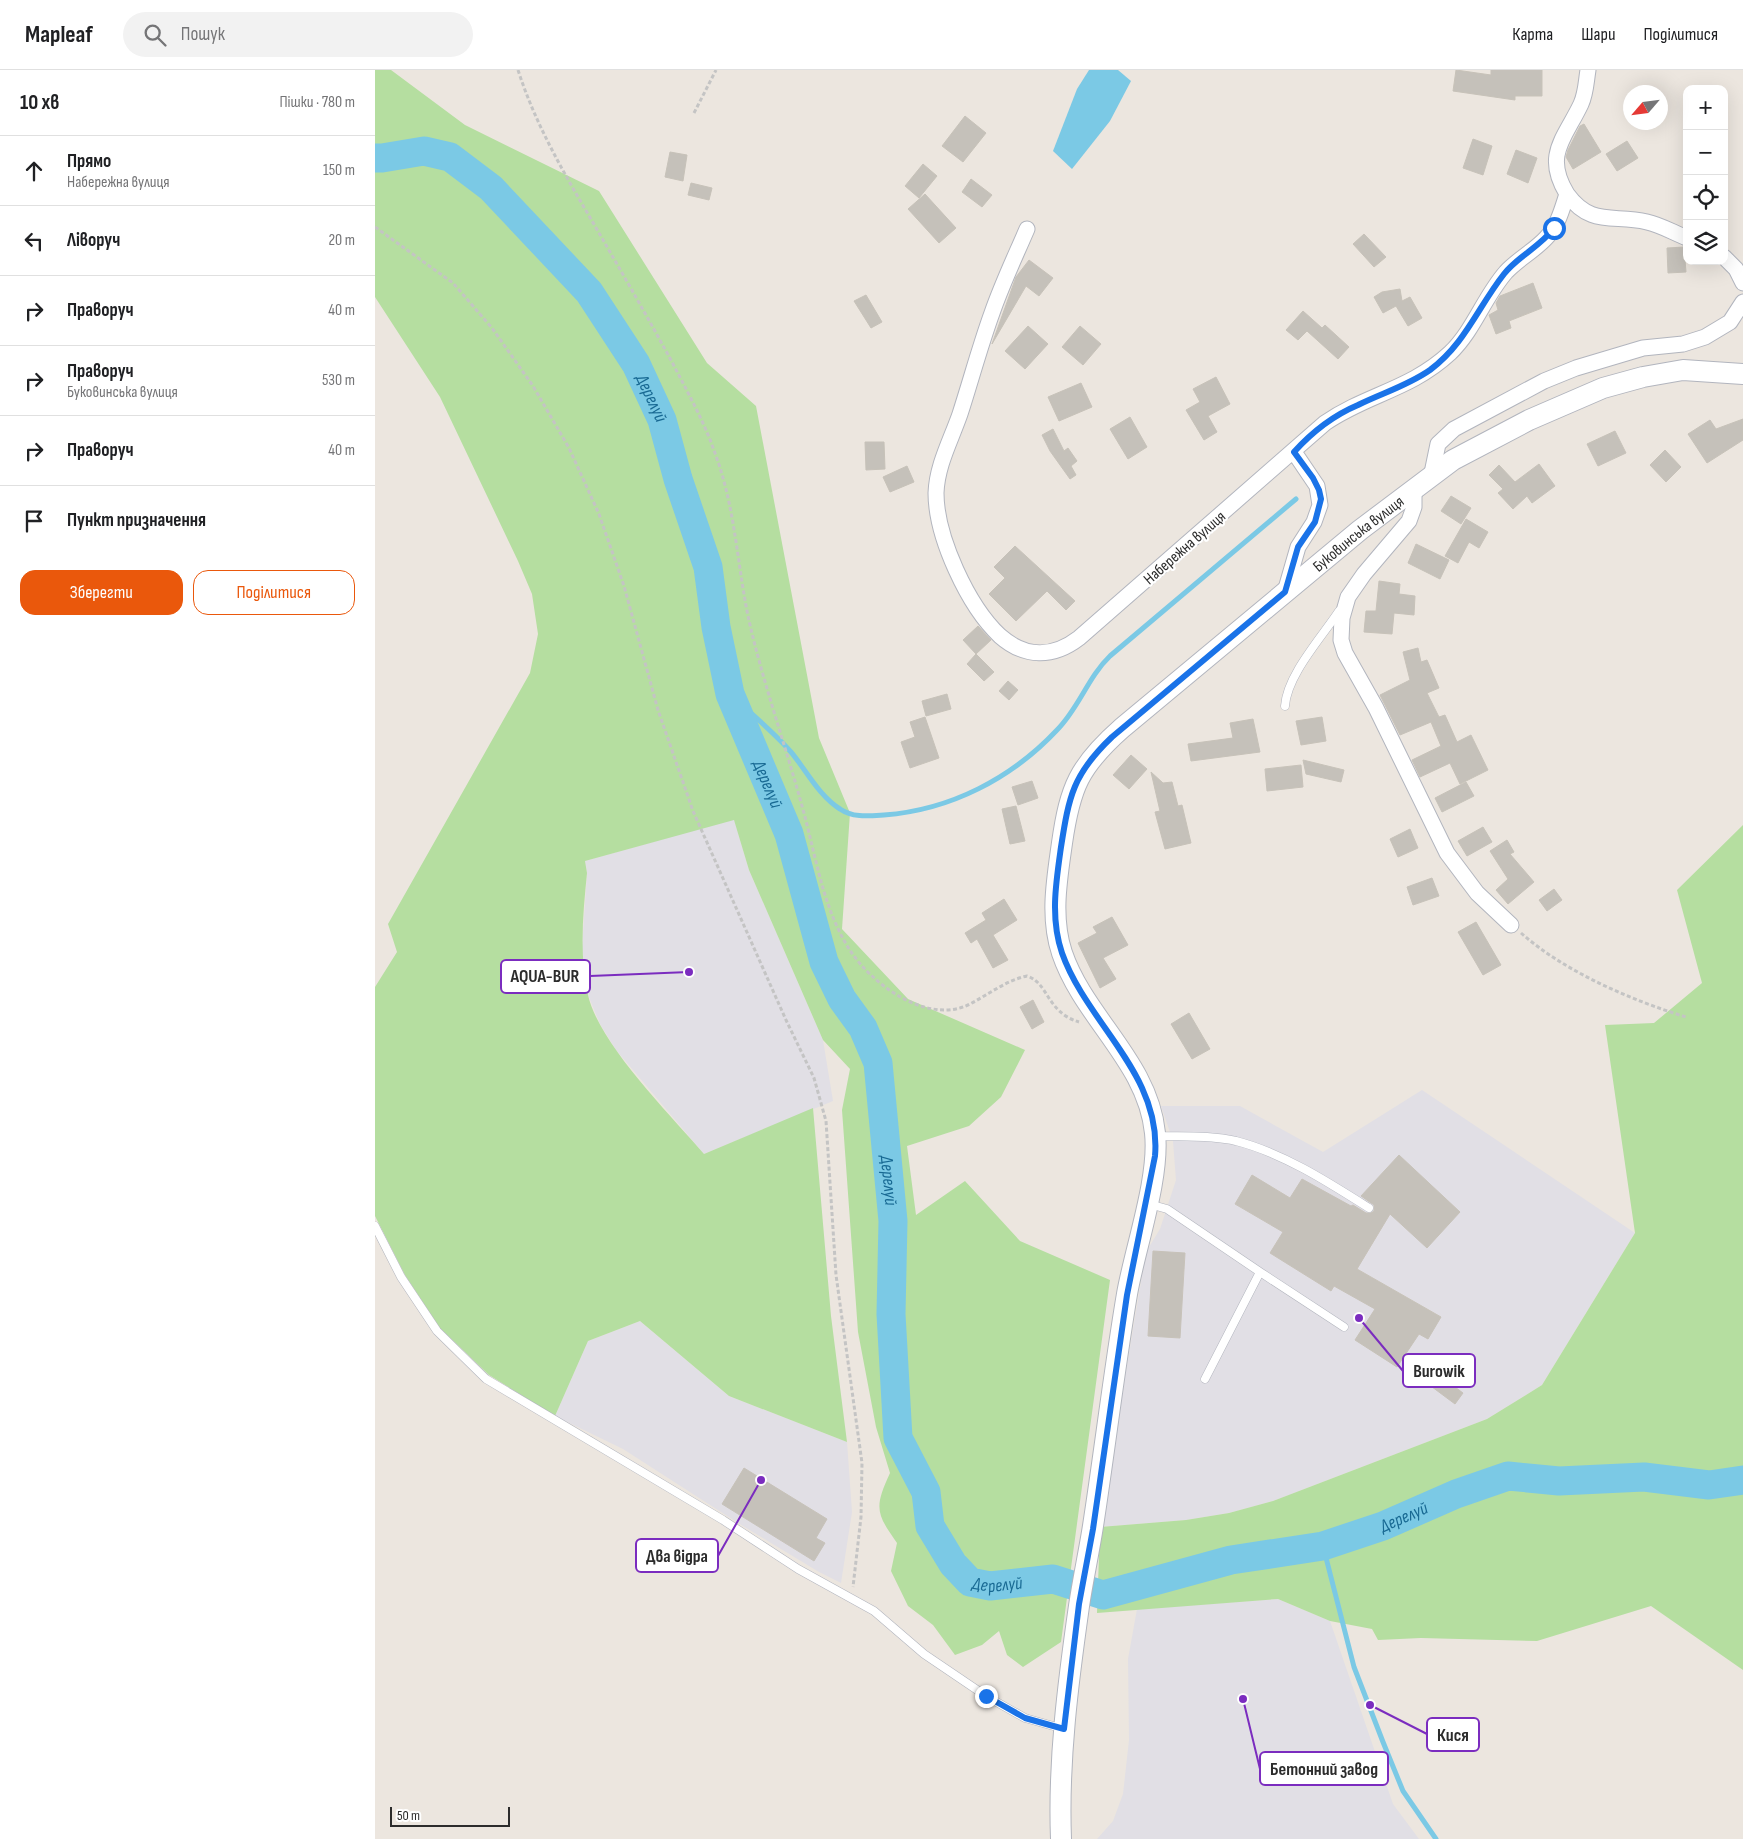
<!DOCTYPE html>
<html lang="uk">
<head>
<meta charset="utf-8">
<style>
  :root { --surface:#fff; --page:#f2f2f2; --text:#202124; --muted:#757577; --line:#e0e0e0; --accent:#ea580c }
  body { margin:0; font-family:"Sofia Sans Condensed",sans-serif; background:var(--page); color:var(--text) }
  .controls { position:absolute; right:15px; top:15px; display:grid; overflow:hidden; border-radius:10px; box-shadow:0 5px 20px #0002 }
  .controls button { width:45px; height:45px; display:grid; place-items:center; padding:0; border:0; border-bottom:1px solid var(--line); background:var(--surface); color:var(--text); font:25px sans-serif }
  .compass { position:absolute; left:1248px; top:15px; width:45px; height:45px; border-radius:50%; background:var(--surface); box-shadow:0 5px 20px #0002; rotate:242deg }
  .scale { position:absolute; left:15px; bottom:12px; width:120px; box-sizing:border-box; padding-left:5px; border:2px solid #2c2c2c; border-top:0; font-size:14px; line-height:18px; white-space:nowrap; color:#2c2c2c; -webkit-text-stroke:4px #fff; paint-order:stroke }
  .stop { position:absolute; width:15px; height:15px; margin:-11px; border:4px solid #1a73e8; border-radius:50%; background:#fff }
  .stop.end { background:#1a73e8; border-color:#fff; box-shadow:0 1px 5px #0008 }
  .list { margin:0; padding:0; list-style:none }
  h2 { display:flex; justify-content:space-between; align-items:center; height:65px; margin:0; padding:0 20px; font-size:21px }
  h2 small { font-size:16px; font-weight:400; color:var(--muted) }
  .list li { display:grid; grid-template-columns:32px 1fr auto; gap:15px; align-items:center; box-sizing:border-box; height:70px; padding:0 20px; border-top:1px solid var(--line) }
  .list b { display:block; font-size:19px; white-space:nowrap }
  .list p { margin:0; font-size:16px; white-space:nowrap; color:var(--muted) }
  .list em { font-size:16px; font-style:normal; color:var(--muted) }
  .actions { display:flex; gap:10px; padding:15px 20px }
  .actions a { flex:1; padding:11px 0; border:1px solid var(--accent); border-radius:15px; text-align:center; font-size:18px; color:var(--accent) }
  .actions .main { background:var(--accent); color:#fff }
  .icon { flex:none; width:28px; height:28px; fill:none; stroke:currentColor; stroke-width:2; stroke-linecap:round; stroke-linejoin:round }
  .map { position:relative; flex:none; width:1368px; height:1769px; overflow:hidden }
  header { display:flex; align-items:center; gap:30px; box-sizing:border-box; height:70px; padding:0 25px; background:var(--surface); border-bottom:1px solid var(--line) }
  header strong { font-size:24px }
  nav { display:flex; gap:28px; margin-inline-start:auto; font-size:18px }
  .search { width:350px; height:45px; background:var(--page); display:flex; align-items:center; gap:12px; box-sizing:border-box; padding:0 18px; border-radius:28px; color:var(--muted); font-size:19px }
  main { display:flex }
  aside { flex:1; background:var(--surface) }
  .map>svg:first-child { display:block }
  .industrial { fill:#e1dfe5 }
  .green { fill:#b5dea0 }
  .water { fill:#7bc9e5 }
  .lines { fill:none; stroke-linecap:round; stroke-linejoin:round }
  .stream { stroke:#7bc9e5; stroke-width:5 }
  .river { stroke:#7bc9e5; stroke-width:29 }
  .building { fill:#c5c1ba; stroke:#c7c2b9 }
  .service-casing { stroke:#b2b5be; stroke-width:9 }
  .minor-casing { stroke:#b2b5be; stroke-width:17 }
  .tertiary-casing { stroke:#b2b5be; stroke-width:22 }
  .path { stroke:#c4c4c4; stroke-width:3; stroke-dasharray:4 2.5; stroke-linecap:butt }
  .service { stroke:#fff; stroke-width:8 }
  .minor { stroke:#fff; stroke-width:15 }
  .tertiary { stroke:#fff; stroke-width:20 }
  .route { stroke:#1a73e8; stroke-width:6 }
  .labels { text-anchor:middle; stroke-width:4.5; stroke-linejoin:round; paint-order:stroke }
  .street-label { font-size:16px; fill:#2c2c2c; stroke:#fff }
  .water-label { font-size:18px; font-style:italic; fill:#186993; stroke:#fff }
  .leader { fill:none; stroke:#7b2cbf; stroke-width:2 }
  .callout-dot { fill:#7b2cbf; stroke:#fff; stroke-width:2 }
  .callout { fill:#fff; stroke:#7b2cbf; stroke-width:2 }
  .callout-label { font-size:18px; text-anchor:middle; font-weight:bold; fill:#2c2c2c }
</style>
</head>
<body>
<header>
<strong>Mapleaf</strong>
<div class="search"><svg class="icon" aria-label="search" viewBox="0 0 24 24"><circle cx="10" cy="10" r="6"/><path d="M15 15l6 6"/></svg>Пошук</div>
<nav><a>Карта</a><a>Шари</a><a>Поділитися</a></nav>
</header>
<main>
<aside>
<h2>10 хв<small>Пішки · 780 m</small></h2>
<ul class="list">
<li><svg class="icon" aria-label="ahead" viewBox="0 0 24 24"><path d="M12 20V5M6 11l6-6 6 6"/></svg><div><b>Прямо</b><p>Набережна вулиця</p></div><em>150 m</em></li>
<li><svg class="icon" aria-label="left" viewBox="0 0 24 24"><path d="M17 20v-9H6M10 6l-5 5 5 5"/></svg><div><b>Ліворуч</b></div><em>20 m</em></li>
<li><svg class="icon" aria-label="right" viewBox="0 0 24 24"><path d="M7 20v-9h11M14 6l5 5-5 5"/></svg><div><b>Праворуч</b></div><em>40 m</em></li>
<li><svg class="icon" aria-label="right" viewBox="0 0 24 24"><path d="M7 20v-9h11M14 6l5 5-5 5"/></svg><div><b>Праворуч</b><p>Буковинська вулиця</p></div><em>530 m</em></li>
<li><svg class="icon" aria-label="right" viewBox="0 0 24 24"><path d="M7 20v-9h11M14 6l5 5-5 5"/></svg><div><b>Праворуч</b></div><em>40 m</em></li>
<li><svg class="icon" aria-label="arrive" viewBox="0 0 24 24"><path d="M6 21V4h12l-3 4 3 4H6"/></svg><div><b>Пункт призначення</b></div></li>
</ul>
<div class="actions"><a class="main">Зберегти</a><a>Поділитися</a></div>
</aside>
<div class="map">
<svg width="1368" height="1769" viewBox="0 0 1368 1769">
  <rect width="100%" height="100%" fill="#ece6df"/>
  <path class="industrial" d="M 359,749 L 374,800 L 448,970 L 458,1031 L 329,1084 L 241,980 L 225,954 L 213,925 L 207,878 L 212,803 L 210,791 Z
    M 1047,1020 L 1260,1163 L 1167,1315 L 1112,1349 L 898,1431 L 854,1443 L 811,1450 L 725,1457 L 771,1182 L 785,1159 L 801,1110 L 798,1071 L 786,1036 L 865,1036 L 948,1082 Z
    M 265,1251 L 354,1326 L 472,1372 L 477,1442 L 466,1513 L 444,1502 L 363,1453 L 248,1379 L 180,1346 L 213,1271 Z
    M 903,1529 L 955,1551 L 1018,1734 L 1044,1769 L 722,1769 L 738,1751 L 748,1724 L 754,1670 L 753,1589 L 762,1539 Z"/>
  <path class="green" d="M 0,0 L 16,0 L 90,55 L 224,121 L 332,293 L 381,336 L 444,668 L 475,743 L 467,859 L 533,929 L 650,980 L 626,1027 L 594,1056 L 532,1076 L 541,1145 L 590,1111 L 645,1171 L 735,1210 L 686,1572 L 648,1597 L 632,1585 L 624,1561 L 607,1575 L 580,1585 L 558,1555 L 533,1536 L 516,1501 L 522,1473 C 501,1443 499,1438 515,1403 L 501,1357 L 483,1262 L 467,1040 L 475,999 L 448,970 L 374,800 L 359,750 L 210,791 L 212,803 C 208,843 204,885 213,925 C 224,974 295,1044 329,1084 L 438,1038 L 456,1246 L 472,1372 L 354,1326 L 265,1251 L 213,1271 L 180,1346 L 114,1305 L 65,1258 L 30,1205 L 0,1146 L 0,917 L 22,882 L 13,854 L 155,603 L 163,564 L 157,524 L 143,491 L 65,327 L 0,227 Z
    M 1368,755 L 1368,1600 L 1276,1536 L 1162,1571 L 1046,1568 L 1003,1570 L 997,1559 L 955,1551 L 903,1529 L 722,1543 L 725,1457 L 811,1450 L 854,1443 L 898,1431 L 1112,1349 L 1167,1315 L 1260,1163 L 1230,955 L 1279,953 L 1327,913 L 1302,820 Z"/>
  <path class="water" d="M 714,0 L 743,0 L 756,11 L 735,51 L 697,99 L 678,81 L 702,19 Z"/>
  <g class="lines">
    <path class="stream" d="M 355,624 C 375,643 398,661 416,682 C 431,700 444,726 465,739 C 478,748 494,746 509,745 C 576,740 637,708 682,660 C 704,638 713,607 735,586 L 921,429
      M 948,1476 L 979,1597 L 1008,1672 L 1028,1721 L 1061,1769"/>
    <path class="river" id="s1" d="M 0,88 L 7,88 L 49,81 L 75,87 L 116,118 L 214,222 L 261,294 L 287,350 L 303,409 L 333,497 L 341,557 L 355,624 L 414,764 L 449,892 L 467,929 L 488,958 L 503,993 L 518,1151 L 516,1244 L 523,1368 L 551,1422 L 555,1456 L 578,1494 L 595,1512 L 615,1516 L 678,1509 L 728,1525 L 856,1490 L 948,1476 L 1008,1456 L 1081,1424 L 1133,1406 L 1184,1411 L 1269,1407 L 1334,1415 L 1368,1410"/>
  </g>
  <path class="building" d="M 1081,0 L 1116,5 L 1116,0 L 1167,0 L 1167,26 L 1140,26 L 1140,30 L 1078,21 Z
    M 590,46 L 611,63 L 588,92 L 567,76 Z
    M 1209,54 L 1226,82 L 1198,99 L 1191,87 L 1193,80 L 1205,56 Z
    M 1098,69 L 1117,76 L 1108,105 L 1088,98 Z
    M 1252,71 L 1263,88 L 1242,101 L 1231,84 Z
    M 1141,80 L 1162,88 L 1153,113 L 1132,104 Z
    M 295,82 L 312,85 L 308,111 L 290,107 Z
    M 548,94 L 562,106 L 544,128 L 530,116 Z
    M 596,109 L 617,125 L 607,137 L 587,122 Z
    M 316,113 L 337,118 L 334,130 L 313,125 Z
    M 550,124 L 581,158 L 564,173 L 533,139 Z
    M 989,164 L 1011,187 L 999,197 L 978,174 Z
    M 1309,177 L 1311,202 L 1293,203 L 1292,178 Z
    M 654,190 L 678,208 L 664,226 L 651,216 L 617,274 L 641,207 Z
    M 1158,213 L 1167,238 L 1134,251 L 1136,258 L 1121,264 L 1114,245 L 1123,240 L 1121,233 L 1125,226 Z
    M 1025,219 L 1027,231 L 1035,227 L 1047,248 L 1033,256 L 1021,236 L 1008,243 L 999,227 L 1007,222 Z
    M 491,225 L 507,252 L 496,258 L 479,231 Z
    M 928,241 L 947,258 L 950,255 L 974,277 L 963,289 L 932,261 L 923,270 L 911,260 Z
    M 653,256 L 673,274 L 650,299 L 630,281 Z
    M 705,256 L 726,274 L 708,295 L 687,277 Z
    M 841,307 L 855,334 L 833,346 L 842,362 L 829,370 L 811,340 L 825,332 L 818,319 Z
    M 706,313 L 717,337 L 684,351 L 673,327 Z
    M 755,347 L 772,377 L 753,389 L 735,359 Z
    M 1368,349 L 1368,370 L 1332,393 L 1313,364 L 1335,350 L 1341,359 Z
    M 678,359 L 689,381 L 693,378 L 702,391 L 696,396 L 701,405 L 695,409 L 675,381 L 667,365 Z
    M 1240,361 L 1251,383 L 1223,396 L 1212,374 Z
    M 490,372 L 509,372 L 510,399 L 491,400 Z
    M 1290,380 L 1306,397 L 1291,412 L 1275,395 Z
    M 1164,394 L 1180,416 L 1157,433 L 1152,426 L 1138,439 L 1123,423 L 1128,419 L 1114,405 L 1124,395 L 1140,412 Z
    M 532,396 L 539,412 L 515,422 L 508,407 Z
    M 1076,426 L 1096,438 L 1086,454 L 1066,441 Z
    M 1091,449 L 1113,462 L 1104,478 L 1094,472 L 1083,493 L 1070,486 Z
    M 1041,474 L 1074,490 L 1065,509 L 1033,493 Z
    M 640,476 L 700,531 L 691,540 L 672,521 L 641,551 L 614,524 L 630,508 L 619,497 Z
    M 1004,511 L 1025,514 L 1024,524 L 1040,526 L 1039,545 L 1019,543 L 1017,564 L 989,562 L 991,541 L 1001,541 Z
    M 603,556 L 616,570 L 601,584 L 588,570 Z
    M 1043,578 L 1046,592 L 1052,590 L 1064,618 L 1052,623 L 1064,647 L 1070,645 L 1082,672 L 1096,665 L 1113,700 L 1085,714 L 1075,693 L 1045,707 L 1037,690 L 1066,676 L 1056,652 L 1025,665 L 1005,625 L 1035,610 L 1028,582 Z
    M 601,584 L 619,602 L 609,611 L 592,594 Z
    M 633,611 L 643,620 L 634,630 L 624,621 Z
    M 572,624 L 576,639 L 551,646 L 547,631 Z
    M 550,647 L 564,688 L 535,698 L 526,672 L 540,667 L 535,652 Z
    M 947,647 L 951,671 L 926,675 L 921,651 Z
    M 878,649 L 885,682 L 816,691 L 813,674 L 858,668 L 855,653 Z
    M 756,685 L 772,699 L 754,719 L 738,705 Z
    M 928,690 L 969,700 L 966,712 L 931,704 Z
    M 926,695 L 928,717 L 892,721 L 890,699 Z
    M 776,702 L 788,713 L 797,712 L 803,736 L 807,735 L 816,773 L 790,779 L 780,742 L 785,741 Z
    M 657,711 L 663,728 L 643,735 L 637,717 Z
    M 1091,712 L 1099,726 L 1067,742 L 1060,728 Z
    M 641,736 L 650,771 L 635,774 L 627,739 Z
    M 1108,757 L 1117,772 L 1092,786 L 1083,771 Z
    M 1035,759 L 1043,778 L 1023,787 L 1015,769 Z
    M 1132,770 L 1139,782 L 1135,784 L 1159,812 L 1133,834 L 1121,820 L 1133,809 L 1115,781 Z
    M 1057,808 L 1064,826 L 1038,835 L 1032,817 Z
    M 1179,819 L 1187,830 L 1172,841 L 1164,830 Z
    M 629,829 L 642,850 L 618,865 L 633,890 L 618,898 L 602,869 L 596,873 L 590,863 L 611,850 L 607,843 Z
    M 737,847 L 753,875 L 728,888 L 741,909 L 725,918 L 703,873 L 722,863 L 718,857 Z
    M 1101,852 L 1126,895 L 1108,905 L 1083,862 Z
    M 658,930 L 669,952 L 657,959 L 645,937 Z
    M 814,943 L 835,979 L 817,989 L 796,954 Z
    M 1024,1085 L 1085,1142 L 1052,1178 L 1015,1144 L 982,1199 L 1066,1247 L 1053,1269 L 1044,1264 L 1022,1297 L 980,1270 L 1000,1239 L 959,1216 L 956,1221 L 895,1183 L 908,1162 L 860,1134 L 877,1105 L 915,1128 L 927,1109 L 976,1136 L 978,1135 L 991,1143 L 996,1143 L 999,1141 L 999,1135 L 986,1126 Z
    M 778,1181 L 810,1183 L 805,1268 L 773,1266 Z
    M 1053,1297 L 1088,1323 L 1080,1334 L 1045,1308 Z
    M 369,1398 L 452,1449 L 441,1468 L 450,1473 L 439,1491 L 347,1434 Z"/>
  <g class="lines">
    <defs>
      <path id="service" d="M 910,636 C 912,605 947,567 964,541
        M 781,1066 C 807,1067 835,1065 861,1071 C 908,1083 953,1112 994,1138
        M 774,1134 L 792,1139 L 885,1202 L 830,1309
        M 0,1156 L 26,1207 L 62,1261 L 111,1309 L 348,1450 L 423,1499 L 499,1541 L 549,1584 L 611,1626 L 650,1648 L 689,1659
        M 885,1202 L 969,1257"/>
      <path id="minor" d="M 1192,124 C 1216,157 1238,144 1272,152 C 1286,155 1299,163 1312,168
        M 652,159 C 640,187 627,214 617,243 C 605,276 596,310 585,344 C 576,370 562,395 561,423 C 561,467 593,536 625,566 C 650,588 678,588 704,568 L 950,353 C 992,324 1035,320 1075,283 C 1099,260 1109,227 1131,202 C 1143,189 1159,181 1171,168 C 1183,156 1187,139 1192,124 C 1168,85 1190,68 1206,34 C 1211,23 1211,12 1213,0
        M 1349,187 L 1361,199 L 1368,213
        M 1057,403 L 1063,374 L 1079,359 L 1169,311 L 1201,298 L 1268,278 L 1308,274 L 1330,267 L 1355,252 L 1368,232
        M 1039,417 L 1039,437 L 1034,451 L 989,504 L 973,527 L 967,548 L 966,570 L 970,583 L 1001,638 L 1072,783 L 1102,823 L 1136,855
        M 910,522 L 923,477 L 939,452 L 945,435 L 942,416 L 919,382"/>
      <g id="tertiary">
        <path id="s2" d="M 686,1769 C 683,1691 693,1613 704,1536 C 708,1509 714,1482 718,1456 C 730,1378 739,1301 752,1224 C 760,1178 785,1108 780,1063 C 773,992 709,948 687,883 C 675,847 682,809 687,773 C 695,717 704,696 747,658 L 985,460 L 1078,390 L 1154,350 L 1228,318 L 1268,307 L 1308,300 L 1368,304"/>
      </g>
    </defs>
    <use href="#service" class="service-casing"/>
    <use href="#minor" class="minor-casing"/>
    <use href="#tertiary" class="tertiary-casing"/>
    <path class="path" d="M 143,0 C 161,56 190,105 220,156 C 246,201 272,246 297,292 C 313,323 330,353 341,386 C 360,438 362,492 373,546 C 388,614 412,679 430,747 C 444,800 453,866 496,905 C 521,929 562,951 595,934 C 614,924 632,910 652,906 C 674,913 671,942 704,952
      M 319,43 L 341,0
      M 0,157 L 78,213 L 117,258 L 158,316 L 194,378 L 224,444 L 249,516 L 283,640 L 318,741 L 411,950 L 439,1008 L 451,1051 L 461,1205 L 487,1393 L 486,1447 L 478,1517
      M 1146,863 C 1190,902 1256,930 1311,947"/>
    <use href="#service" class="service"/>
    <use href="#minor" class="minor"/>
    <use href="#tertiary" class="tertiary"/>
  </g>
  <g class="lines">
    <path class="route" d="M 611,1626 L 650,1648 L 689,1659 L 704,1534 L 718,1459 L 752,1225 L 780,1086 C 787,1004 712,954 687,883 C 675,848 681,812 686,777 C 694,726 698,704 737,667 L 910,522 L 923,477 L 940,452 L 946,429 L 944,420 L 938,408 L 919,382 C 938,361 957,346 983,335 C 1007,323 1032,316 1055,300 C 1090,274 1103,237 1129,204 C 1143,186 1165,177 1179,158"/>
  </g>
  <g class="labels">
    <g class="street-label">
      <text dy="6" stroke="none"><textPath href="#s2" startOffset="1469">Буковинська вулиця</textPath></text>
      <text transform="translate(809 477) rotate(-41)" y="6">Набережна вулиця</text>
    </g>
    <g class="water-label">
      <text dy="6" stroke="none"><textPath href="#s1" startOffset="394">Дерелуй</textPath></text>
      <text dy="6" stroke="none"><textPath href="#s1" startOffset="799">Дерелуй</textPath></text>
      <text dy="6" stroke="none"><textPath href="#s1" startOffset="1219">Дерелуй</textPath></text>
      <text dy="6" stroke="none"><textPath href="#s1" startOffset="2089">Дерелуй</textPath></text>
      <text dy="6" stroke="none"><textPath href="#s1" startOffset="1669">Дерелуй</textPath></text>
    </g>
  </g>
  <path class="leader" d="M314 902L215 906M984 1248L1028 1301M386 1410L343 1486M995 1635L1052 1664M868 1629L885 1699"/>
  <g class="callout-dot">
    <circle cx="314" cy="902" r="5"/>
    <circle cx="984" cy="1248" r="5"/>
    <circle cx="386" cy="1410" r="5"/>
    <circle cx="995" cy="1635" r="5"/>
    <circle cx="868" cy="1629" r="5"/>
  </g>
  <g class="callout">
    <rect x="126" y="890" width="89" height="33" rx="5"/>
    <rect x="1028" y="1284" width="72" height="33" rx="5"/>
    <rect x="261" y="1469" width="82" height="33" rx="5"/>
    <rect x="1052" y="1648" width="52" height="33" rx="5"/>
    <rect x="885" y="1682" width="128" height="33" rx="5"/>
  </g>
  <g class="callout-label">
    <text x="170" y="912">AQUA-BUR</text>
    <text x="1064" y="1307">Burowik</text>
    <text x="302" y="1492">Два відра</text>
    <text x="1078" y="1671">Кися</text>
    <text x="949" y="1705">Бетонний завод</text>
  </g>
</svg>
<div class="controls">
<button>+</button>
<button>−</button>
<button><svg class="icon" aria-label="locate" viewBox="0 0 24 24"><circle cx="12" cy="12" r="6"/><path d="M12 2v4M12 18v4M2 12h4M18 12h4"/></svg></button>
<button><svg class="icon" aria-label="layers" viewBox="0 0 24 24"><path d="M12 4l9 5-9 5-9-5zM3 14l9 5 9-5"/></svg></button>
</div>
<svg class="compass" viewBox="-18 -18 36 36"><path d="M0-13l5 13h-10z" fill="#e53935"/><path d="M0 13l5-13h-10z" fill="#757577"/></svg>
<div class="scale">50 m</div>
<div class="stop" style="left:1179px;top:158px"></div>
<div class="stop end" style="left:611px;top:1626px"></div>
</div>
</main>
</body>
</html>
